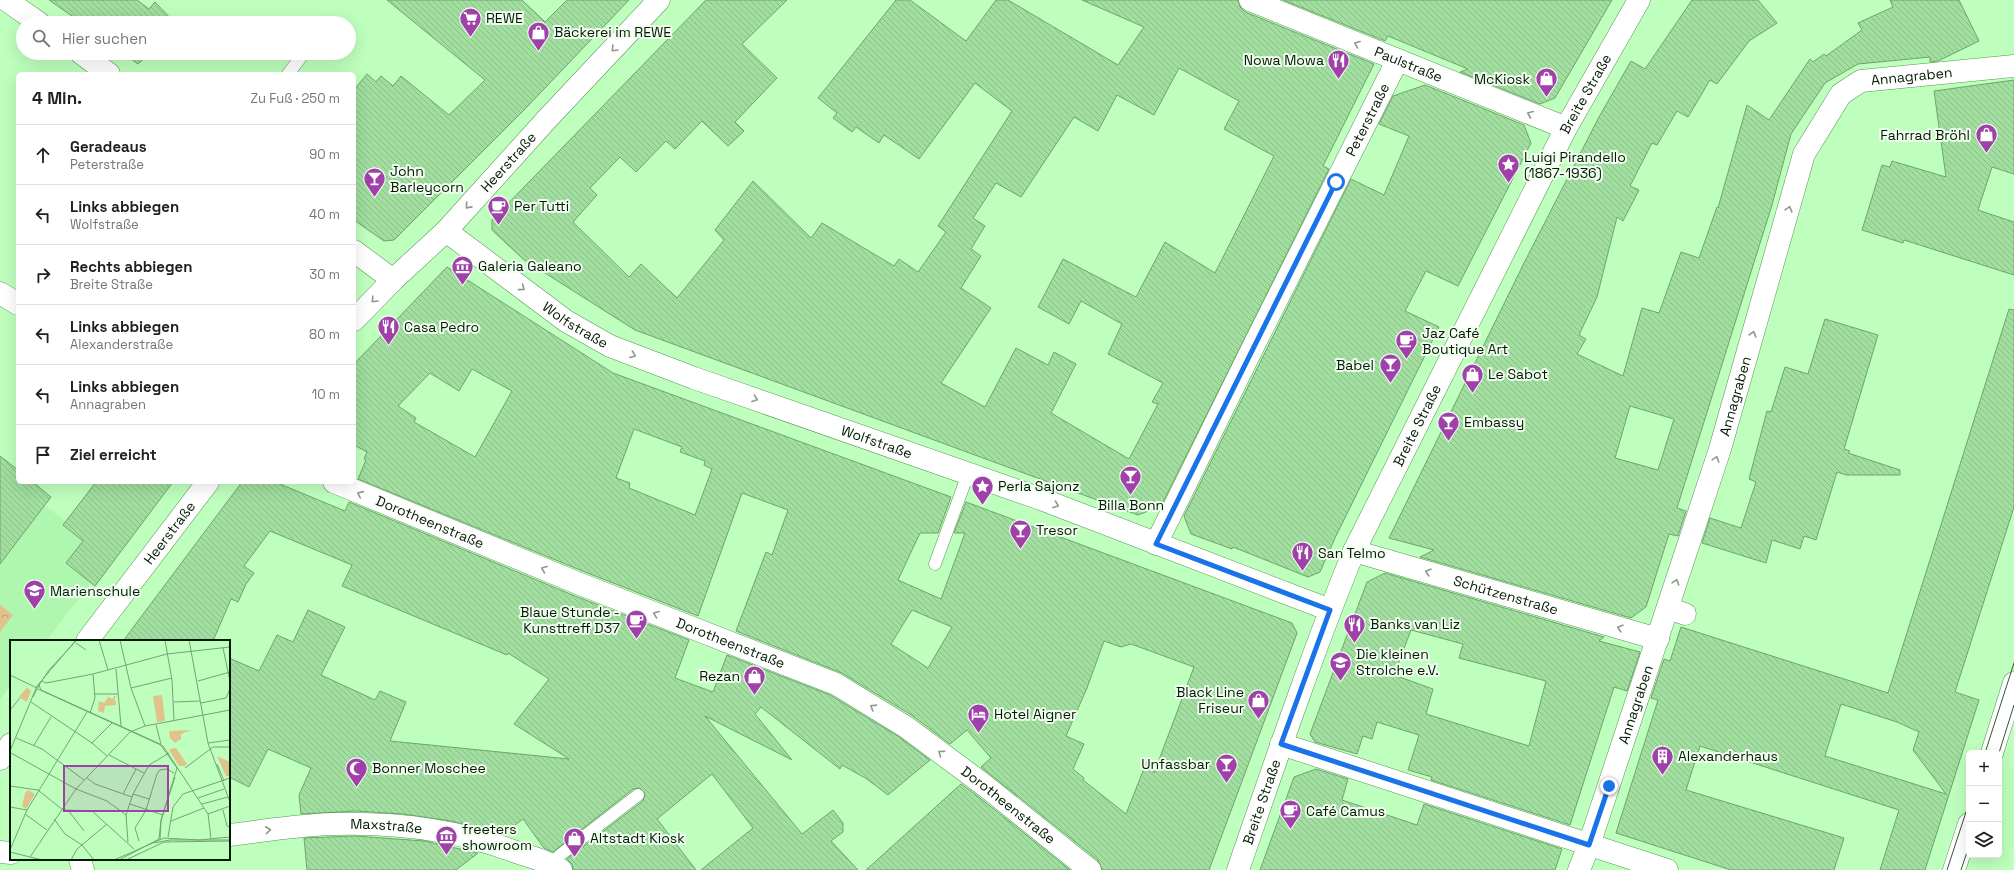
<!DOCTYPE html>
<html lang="de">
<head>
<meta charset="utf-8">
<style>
  :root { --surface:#fff; --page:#f6f6f6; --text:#202124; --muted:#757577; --line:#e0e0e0 }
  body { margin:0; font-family:"Space Grotesk",sans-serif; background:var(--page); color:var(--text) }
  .controls { position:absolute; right:12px; bottom:12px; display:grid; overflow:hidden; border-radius:6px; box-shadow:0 4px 16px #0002 }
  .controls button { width:36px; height:36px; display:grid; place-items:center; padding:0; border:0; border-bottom:1px solid var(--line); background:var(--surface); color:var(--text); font:20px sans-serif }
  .stop { position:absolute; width:12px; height:12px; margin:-9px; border:3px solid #1a73e8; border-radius:50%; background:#fff }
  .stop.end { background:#1a73e8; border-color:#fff; box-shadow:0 1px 4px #0008 }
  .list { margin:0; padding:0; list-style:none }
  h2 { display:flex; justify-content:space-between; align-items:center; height:52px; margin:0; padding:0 16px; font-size:17px }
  h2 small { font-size:13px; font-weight:400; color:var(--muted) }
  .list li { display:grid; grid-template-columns:26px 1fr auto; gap:12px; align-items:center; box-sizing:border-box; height:60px; padding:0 16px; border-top:1px solid var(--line) }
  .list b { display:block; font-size:15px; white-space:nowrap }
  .list p { margin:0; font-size:13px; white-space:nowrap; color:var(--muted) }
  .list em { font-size:13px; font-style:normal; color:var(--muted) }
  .icon { flex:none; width:22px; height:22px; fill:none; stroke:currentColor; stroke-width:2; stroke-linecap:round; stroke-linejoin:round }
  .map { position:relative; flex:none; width:2014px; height:870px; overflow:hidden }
  .search { position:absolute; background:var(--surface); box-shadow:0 4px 16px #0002; left:16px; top:16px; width:340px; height:44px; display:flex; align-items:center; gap:10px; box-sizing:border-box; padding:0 14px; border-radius:22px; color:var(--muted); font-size:15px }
  .panel { position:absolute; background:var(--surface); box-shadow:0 4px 16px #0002; left:16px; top:72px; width:340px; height:412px; border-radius:6px }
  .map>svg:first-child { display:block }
  .built { fill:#aff6af }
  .forest { fill:url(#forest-crowns) }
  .building { fill:url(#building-back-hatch); stroke:#6aa769; fill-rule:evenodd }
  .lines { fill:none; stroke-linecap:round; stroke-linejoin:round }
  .service-casing { stroke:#589558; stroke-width:13 }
  .minor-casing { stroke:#589558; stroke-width:23 }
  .service { stroke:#fff; stroke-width:12 }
  .minor { stroke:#fff; stroke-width:22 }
  .tram { stroke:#335633; stroke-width:1 }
  .oneway { stroke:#8e988e }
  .route { stroke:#1a73e8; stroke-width:5 }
  .labels { text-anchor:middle; stroke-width:4; stroke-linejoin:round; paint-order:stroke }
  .poi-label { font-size:14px; fill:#031b04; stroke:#f0fdef; text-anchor:start }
  .street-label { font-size:14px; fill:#031b04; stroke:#f0fdef }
  .inset-road { fill:none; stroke:#73a473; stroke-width:1 }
  .view { fill:#a041a9; fill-opacity:0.15; stroke:#a041a9; stroke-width:2 }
  .inset-edge { fill:none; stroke:#031b04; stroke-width:2 }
</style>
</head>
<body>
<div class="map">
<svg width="2014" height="870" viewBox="0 0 2014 870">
  <defs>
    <pattern id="forest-crowns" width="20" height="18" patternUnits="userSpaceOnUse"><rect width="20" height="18" fill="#dfc38b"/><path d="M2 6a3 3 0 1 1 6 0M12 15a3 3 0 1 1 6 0" fill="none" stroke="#bea776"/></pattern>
    <pattern id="building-back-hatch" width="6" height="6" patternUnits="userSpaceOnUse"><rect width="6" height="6" fill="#a1dea0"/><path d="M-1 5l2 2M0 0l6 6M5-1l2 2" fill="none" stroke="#89be88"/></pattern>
  </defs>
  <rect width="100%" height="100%" fill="#beffbd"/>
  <path class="built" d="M 0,472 L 112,556 L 46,641 L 11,641 L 11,685 L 0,699 Z"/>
  <path class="forest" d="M 0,605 L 13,615 L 0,632 Z"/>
  <path class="building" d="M 49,0 L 137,0 L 149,9 L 155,2 L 175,23 L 82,23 Z
    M 387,0 L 522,0 L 545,22 L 567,0 L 629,0 L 524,110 L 394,240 L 384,241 L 354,220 L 354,90 L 367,74 L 376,82 L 381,76 L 393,86 L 401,76 L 449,115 L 485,80 Z
    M 706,0 L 787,0 L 742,44 L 777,78 L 735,122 L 744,131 L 728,146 L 702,121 L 675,149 L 666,141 L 636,172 L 620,157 L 590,188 L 597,195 L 573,222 L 629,277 L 641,264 L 677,298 L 724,240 L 715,230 L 753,181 L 811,238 L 822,223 L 894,266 L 899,259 L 918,272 L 946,232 L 938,226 L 1012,111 L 975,83 L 919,159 L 884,135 L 879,143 L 856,127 L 852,132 L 833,118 L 837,113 L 818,98 L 896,0 L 910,0 L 966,41 L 996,0 L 1008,0 L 1118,65 L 1144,27 L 1082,0 L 1238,0 L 1240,7 L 1245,12 L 1374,64 L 1323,166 L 1329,169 L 1161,506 L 1138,515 L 635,330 L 523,259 L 492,230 L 492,220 ZM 1179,68 L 1239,101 L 1224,129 L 1274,156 L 1215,273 L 1165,242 L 1136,297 L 1063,259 L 1038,307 L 1069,324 L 1081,301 L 1122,324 L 1108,354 L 1163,383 L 1152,402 L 1158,404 L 1129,459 L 1051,413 L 1076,364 L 1054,352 L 1048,365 L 1016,348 L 985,407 L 941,383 L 991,308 L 961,288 L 981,256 L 971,249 L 985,226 L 973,218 L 996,183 L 1021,197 L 1074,117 L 1098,131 L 1117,95 L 1154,115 Z
    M 1283,0 L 1612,0 L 1555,98 L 1540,104 L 1460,72 L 1468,69 L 1388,36 L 1385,41 Z
    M 1692,0 L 1758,0 L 1777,23 L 1749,41 L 1717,84 L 1710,80 L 1688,117 L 1677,111 L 1657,145 L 1652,143 L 1630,186 L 1639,190 L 1623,221 L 1617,217 L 1597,297 L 1579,335 L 1586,339 L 1577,354 L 1623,376 L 1642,308 L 1659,313 L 1681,252 L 1699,258 L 1717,207 L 1718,208 L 1747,105 L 1769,120 L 1810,59 L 1813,62 L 1824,54 L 1826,56 L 1862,30 L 1858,23 L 1893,7 L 1890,0 L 1959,0 L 1979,41 L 1938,61 L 1930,62 L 1930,57 L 1858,64 L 1825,83 L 1791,134 L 1772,205 L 1677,508 L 1686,511 L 1678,536 L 1669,534 L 1646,607 L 1631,618 L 1420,557 L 1434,550 L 1389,538 L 1525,261 L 1599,117 L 1631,61 L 1645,69 ZM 1630,406 L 1674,419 L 1658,470 L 1615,458 Z
    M 123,53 L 150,53 L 138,64 Z
    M 2014,80 L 2014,174 L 1992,167 L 1978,210 L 2014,222 L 2014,275 L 1904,240 L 1903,243 L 1862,230 L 1882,165 L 1890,167 L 1892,161 L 1946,177 L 1934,91 Z
    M 1425,85 L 1524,125 L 1531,143 L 1458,286 L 1426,271 L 1405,311 L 1439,327 L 1335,538 L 1320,572 L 1308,577 L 1233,547 L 1232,549 L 1191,534 L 1184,516 L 1351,179 L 1384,195 L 1409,136 L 1379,124 L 1393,96 Z
    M 447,267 L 613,373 L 951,497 L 938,533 L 920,533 L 898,580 L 941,599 L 965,533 L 954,533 L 966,502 L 1292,623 L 1297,633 L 1209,870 L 1102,870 L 1098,860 L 981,767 L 991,758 L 967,730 L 950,744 L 913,716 L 842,673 L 736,631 L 766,552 L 772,555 L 788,510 L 742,493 L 698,616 L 585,572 L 358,479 L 366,460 L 364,459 L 367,452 L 354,445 L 354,364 ZM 472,369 L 512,391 L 475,457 L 414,422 L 416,418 L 398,406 L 430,373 L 459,391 ZM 634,429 L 682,447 L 680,452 L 705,461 L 704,465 L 712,469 L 695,515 L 629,488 L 630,483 L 616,478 ZM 912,610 L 952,627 L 928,668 L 891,644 ZM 1104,641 L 1121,647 L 1131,644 L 1194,667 L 1154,773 L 1147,761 L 1126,814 L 1083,780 L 1084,778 L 1073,769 L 1084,744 L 1066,736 L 1087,688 Z
    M 2009,309 L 2014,310 L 2014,507 L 1955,692 L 1979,700 L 1925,870 L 1880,870 L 1899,810 L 1700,746 L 1686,790 L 1844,838 L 1834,870 L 1731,870 L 1616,833 L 1658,700 L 1651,698 L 1664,659 L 1670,661 L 1681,627 L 1888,693 ZM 1841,704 L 1897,722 L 1919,732 L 1913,750 L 1946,794 L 1825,756 Z
    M 1825,319 L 1878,335 L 1844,449 L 1850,451 L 1848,453 L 1900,470 L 1900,475 L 1846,475 L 1837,472 L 1816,540 L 1804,536 L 1800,549 L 1772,540 L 1766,563 L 1702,543 L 1710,518 L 1741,528 L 1756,482 L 1749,479 L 1767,411 L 1771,412 L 1785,367 L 1808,374 Z
    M 0,456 L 18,470 L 18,482 L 33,482 L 51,497 L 0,564 Z
    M 96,482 L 173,482 L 95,586 L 66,563 L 83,541 L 63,525 Z
    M 242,482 L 275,482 L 345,511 L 349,502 L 575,596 L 689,640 L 675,678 L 713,692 L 727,655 L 830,695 L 899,737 L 930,760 L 888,795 L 867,779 L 842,765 L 840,769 L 761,707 L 755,714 L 792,760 L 705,716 L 802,834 L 833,810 L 843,823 L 843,832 L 831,841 L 858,870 L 701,870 L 753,828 L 712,774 L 657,819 L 696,870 L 573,870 L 572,864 L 567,859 L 643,801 L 645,794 L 640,788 L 633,789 L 553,852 L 544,848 L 523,819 L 503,834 L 451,821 L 403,814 L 356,811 L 301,814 L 299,795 L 311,768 L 268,749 L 249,787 L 229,777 L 229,658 L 259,671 L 277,635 L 293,642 L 308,610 L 345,627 L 321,675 L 375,700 L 380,691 L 406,702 L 390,741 L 569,759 L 514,724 L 549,679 L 508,653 L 507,655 L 342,586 L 352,565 L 270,531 L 244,566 L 254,573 L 246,584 L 238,602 L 231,599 L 213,641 L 123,641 Z
    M 1385,573 L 1604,637 L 1599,641 L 1640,652 L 1627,691 L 1614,687 L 1570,825 L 1431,780 L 1432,777 L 1408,770 L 1419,735 L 1377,722 L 1372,739 L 1363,736 L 1357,754 L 1315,742 L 1310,734 L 1367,582 ZM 1411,630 L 1463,644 L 1459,658 L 1546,681 L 1529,746 L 1426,714 L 1433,689 L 1394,675 Z
    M 1316,769 L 1348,779 L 1342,800 L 1417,825 L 1424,804 L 1562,849 L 1555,870 L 1260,870 L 1294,777 Z
    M 961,784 L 976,795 L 1070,870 L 866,870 Z
    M 355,836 L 424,841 L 478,853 L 456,870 L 307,870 L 304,838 Z"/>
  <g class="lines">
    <defs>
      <path id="service" d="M 288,74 L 304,53
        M 935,564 L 968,474
        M 552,865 L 560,855 L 638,795"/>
      <g id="minor">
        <path d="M 6,0 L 39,23"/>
        <path id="s1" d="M 1250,0 L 1566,128"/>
        <path d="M 81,53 L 109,74"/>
        <path id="s2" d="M 446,231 L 566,321 L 610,346 L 694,378 L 1041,499 L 1330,610"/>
        <path d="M 354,251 L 393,280"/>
        <path d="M 0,293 L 18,304"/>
        <path id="s3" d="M 354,320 L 393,280 L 446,231 L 548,118 L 659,0"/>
        <path id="s4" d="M 334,482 L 580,584 L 836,684 L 906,727 L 984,785 L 1090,870"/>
        <path id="s5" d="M 1156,544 L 1255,343 L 1397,61"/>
        <path id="s6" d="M 1354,551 L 1658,639"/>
        <path d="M 1668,608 L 1685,614"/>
        <path id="s7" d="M 87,641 L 208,482"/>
        <path d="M 1281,744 L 1667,870"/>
        <path d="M 1992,753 L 2014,683"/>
        <path d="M 0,759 L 11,744"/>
        <path id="s8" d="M 229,835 C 263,831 298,825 332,824 C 394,822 458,830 516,852 C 531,857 548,861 561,870"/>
        <path d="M 0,852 L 11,853"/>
        <path d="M 80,859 L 83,870"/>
        <path id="s9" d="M 1238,870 C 1275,763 1311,656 1354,551 L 1566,128 L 1639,0"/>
        <path id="s10" d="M 1579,870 L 1589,845 L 1720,449 L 1804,154 L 1841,94 L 1861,81 L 2014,66"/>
        <path d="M 1954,870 L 1969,824"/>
      </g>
    </defs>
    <use href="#service" class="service-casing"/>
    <use href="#minor" class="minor-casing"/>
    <use href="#service" class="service"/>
    <use href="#minor" class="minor"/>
    <path class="tram" d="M 1985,753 L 2014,663
      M 1999,753 L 2014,705
      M 1947,870 L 1969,803
      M 1961,870 L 1969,846"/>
  </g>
  <defs><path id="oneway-chevron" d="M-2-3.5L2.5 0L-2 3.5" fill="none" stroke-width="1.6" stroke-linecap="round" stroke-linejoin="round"/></defs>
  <g class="oneway">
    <use href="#oneway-chevron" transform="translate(1357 44) rotate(-158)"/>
    <use href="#oneway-chevron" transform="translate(614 49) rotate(133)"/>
    <use href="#oneway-chevron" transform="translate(1530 114) rotate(-158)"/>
    <use href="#oneway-chevron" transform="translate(468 206) rotate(132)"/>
    <use href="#oneway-chevron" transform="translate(1789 209) rotate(-74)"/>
    <use href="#oneway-chevron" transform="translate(522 288) rotate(37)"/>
    <use href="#oneway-chevron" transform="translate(374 300) rotate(134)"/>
    <use href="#oneway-chevron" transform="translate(1753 334) rotate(-74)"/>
    <use href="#oneway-chevron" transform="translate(633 355) rotate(21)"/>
    <use href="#oneway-chevron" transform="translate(755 399) rotate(20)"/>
    <use href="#oneway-chevron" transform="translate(1716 459) rotate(-72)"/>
    <use href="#oneway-chevron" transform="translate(360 494) rotate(-156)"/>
    <use href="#oneway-chevron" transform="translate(1056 505) rotate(21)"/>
    <use href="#oneway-chevron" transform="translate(544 569) rotate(-158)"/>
    <use href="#oneway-chevron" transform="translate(1428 572) rotate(-164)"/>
    <use href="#oneway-chevron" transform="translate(1676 582) rotate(-72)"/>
    <use href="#oneway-chevron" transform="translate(656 614) rotate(-159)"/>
    <use href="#oneway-chevron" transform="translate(1620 628) rotate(-164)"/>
    <use href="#oneway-chevron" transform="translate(873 707) rotate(-148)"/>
    <use href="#oneway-chevron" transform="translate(941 753) rotate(-144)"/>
    <use href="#oneway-chevron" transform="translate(268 830) rotate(-6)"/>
  </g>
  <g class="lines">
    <path class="route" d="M 1336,182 L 1156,544 L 1330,610 L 1281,744 L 1589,845 L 1609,786"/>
  </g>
  <defs>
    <symbol id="supermarket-pin" viewBox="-11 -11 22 30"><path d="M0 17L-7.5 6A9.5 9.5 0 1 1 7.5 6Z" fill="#a041a9" stroke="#f0fdef"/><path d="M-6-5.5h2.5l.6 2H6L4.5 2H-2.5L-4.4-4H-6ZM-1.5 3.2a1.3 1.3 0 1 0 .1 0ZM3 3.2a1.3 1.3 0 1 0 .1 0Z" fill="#fff"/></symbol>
    <symbol id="shop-pin" viewBox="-11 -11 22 30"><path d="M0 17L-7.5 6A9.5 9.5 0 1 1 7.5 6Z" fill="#a041a9" stroke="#f0fdef"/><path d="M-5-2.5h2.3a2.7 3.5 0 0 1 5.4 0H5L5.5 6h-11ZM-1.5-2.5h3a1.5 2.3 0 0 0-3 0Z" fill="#fff"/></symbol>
    <symbol id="restaurant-pin" viewBox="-11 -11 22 30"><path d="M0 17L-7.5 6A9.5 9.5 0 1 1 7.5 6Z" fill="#a041a9" stroke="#f0fdef"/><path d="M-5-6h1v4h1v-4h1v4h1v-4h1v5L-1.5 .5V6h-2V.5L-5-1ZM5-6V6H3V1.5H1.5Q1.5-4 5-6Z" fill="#fff"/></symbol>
    <symbol id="sight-pin" viewBox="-11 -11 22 30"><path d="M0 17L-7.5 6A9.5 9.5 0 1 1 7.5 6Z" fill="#a041a9" stroke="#f0fdef"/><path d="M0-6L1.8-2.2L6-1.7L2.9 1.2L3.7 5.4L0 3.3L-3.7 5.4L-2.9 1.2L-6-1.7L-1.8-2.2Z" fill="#fff"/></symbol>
    <symbol id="bar-pin" viewBox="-11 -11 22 30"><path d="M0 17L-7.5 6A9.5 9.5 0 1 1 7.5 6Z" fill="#a041a9" stroke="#f0fdef"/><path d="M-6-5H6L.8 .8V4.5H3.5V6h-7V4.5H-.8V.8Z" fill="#fff"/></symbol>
    <symbol id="cafe-pin" viewBox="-11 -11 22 30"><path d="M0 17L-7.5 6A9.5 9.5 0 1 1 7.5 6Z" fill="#a041a9" stroke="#f0fdef"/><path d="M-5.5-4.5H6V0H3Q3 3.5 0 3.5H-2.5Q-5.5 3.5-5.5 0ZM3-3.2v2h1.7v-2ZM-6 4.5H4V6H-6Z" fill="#fff"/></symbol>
    <symbol id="museum-pin" viewBox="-11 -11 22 30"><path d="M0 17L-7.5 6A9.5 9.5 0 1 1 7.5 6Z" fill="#a041a9" stroke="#f0fdef"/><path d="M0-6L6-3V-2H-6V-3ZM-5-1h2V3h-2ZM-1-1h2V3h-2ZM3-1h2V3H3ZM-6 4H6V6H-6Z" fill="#fff"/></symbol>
    <symbol id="school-pin" viewBox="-11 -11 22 30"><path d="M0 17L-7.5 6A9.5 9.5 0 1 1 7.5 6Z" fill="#a041a9" stroke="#f0fdef"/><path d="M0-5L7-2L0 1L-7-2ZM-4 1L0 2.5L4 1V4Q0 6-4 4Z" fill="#fff"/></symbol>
    <symbol id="hotel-pin" viewBox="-11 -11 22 30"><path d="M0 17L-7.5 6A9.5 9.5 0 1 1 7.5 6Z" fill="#a041a9" stroke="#f0fdef"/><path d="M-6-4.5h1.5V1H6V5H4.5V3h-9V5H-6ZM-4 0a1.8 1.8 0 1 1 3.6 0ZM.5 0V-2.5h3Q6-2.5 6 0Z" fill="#fff"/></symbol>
    <symbol id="building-pin" viewBox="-11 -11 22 30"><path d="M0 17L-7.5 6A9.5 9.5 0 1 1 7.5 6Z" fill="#a041a9" stroke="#f0fdef"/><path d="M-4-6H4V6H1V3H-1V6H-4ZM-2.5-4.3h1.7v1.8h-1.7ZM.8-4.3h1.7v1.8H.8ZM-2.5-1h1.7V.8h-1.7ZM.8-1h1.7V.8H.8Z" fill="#fff"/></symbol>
    <symbol id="mosque-pin" viewBox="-11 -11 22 30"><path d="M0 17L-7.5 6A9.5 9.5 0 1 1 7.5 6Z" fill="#a041a9" stroke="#f0fdef"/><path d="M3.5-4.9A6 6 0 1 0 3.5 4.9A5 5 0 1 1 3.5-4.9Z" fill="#fff"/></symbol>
  </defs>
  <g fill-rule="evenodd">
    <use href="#supermarket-pin" x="458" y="6" width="25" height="34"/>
    <use href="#shop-pin" x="526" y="20" width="25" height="34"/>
    <use href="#restaurant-pin" x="1326" y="48" width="25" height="34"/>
    <use href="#shop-pin" x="1534" y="66" width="25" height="34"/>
    <use href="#shop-pin" x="1974" y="122" width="25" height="34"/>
    <use href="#sight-pin" x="1496" y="152" width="25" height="34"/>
    <use href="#bar-pin" x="362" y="166" width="25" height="34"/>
    <use href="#cafe-pin" x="486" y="194" width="25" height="34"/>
    <use href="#museum-pin" x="450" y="254" width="25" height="34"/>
    <use href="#restaurant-pin" x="376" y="314" width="25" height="34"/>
    <use href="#cafe-pin" x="1394" y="328" width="25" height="34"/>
    <use href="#bar-pin" x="1378" y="352" width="25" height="34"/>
    <use href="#shop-pin" x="1460" y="362" width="25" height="34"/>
    <use href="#bar-pin" x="1436" y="410" width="25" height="34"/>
    <use href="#bar-pin" x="1118" y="464" width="25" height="34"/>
    <use href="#sight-pin" x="970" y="474" width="25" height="34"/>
    <use href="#bar-pin" x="1008" y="518" width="25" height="34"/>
    <use href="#restaurant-pin" x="1290" y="540" width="25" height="34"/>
    <use href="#school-pin" x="22" y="578" width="25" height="34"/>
    <use href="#cafe-pin" x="624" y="608" width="25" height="34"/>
    <use href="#restaurant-pin" x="1342" y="612" width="25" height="34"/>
    <use href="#school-pin" x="1328" y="650" width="25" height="34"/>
    <use href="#shop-pin" x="742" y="664" width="25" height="34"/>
    <use href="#shop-pin" x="1246" y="688" width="25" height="34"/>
    <use href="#hotel-pin" x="966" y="702" width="25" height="34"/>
    <use href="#building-pin" x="1650" y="744" width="25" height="34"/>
    <use href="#bar-pin" x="1214" y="752" width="25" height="34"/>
    <use href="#mosque-pin" x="344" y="756" width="25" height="34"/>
    <use href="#cafe-pin" x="1278" y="798" width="25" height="34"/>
    <use href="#museum-pin" x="434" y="824" width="25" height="34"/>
    <use href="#shop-pin" x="562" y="826" width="25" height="34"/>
  </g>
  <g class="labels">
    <g class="poi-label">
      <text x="486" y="23">REWE</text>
      <text x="554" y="37">Bäckerei im REWE</text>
      <text x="1324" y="65" text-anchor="end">Nowa Mowa</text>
      <text x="1530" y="84" text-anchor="end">McKiosk</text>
      <text x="1970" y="140" text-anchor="end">Fahrrad Bröhl</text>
      <text x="1524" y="162">Luigi Pirandello<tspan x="1524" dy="16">(1867-1936)</tspan></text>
      <text x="390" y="176">John<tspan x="390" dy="16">Barleycorn</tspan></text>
      <text x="514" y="211">Per Tutti</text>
      <text x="478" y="271">Galeria Galeano</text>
      <text x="404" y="332">Casa Pedro</text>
      <text x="1422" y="338">Jaz Café<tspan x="1422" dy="16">Boutique Art</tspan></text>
      <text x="1374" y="370" text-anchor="end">Babel</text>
      <text x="1488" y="379">Le Sabot</text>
      <text x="1464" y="427">Embassy</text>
      <text x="998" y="491">Perla Sajonz</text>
      <text x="1131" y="510" text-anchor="middle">Billa Bonn</text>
      <text x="1036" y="535">Tresor</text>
      <text x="1318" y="558">San Telmo</text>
      <text x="50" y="596">Marienschule</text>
      <text x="620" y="617" text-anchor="end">Blaue Stunde -<tspan x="620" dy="16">Kunsttreff D37</tspan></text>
      <text x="1370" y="629">Banks van Liz</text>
      <text x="1356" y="659">Die kleinen<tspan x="1356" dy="16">Strolche e.V.</tspan></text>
      <text x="740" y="681" text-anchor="end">Rezan</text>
      <text x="1244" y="697" text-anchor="end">Black Line<tspan x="1244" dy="16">Friseur</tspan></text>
      <text x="994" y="719">Hotel Aigner</text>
      <text x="1678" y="761">Alexanderhaus</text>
      <text x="1210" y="769" text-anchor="end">Unfassbar</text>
      <text x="372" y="773">Bonner Moschee</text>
      <text x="1306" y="816">Café Camus</text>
      <text x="462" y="834">freeters<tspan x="462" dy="16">showroom</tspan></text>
      <text x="590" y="843">Altstadt Kiosk</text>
    </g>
    <g class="street-label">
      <text dy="5" stroke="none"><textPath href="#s1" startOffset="171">Paulstraße</textPath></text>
      <text dy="5" stroke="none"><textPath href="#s10" startOffset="896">Annagraben</textPath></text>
      <text dy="5" stroke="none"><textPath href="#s9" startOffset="852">Breite Straße</textPath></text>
      <text dy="5" stroke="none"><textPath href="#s5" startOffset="474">Peterstraße</textPath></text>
      <text dy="5" stroke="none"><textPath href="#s3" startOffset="221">Heerstraße</textPath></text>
      <text dy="5" stroke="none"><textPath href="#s2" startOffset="160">Wolfstraße</textPath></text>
      <text dy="5" stroke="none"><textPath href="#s10" startOffset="499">Annagraben</textPath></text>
      <text dy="5" stroke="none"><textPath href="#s9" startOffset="480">Breite Straße</textPath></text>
      <text dy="5" stroke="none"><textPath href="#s2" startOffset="484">Wolfstraße</textPath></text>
      <text dy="5" stroke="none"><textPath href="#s4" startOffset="104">Dorotheenstraße</textPath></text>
      <text dy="5" stroke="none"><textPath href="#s7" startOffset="136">Heerstraße</textPath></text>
      <text dy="5" stroke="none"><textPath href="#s6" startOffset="158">Schützenstraße</textPath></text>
      <text dy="5" stroke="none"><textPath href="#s4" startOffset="428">Dorotheenstraße</textPath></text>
      <text dy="5" stroke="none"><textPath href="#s10" startOffset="175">Annagraben</textPath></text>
      <text dy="5" stroke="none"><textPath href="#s9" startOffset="72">Breite Straße</textPath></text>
      <text dy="5" stroke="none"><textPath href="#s4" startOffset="752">Dorotheenstraße</textPath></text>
      <text dy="5" stroke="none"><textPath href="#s8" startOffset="158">Maxstraße</textPath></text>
    </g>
  </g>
  <g transform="translate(10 640)">
    <rect width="220" height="220" fill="#beffbd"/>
    <path d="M 181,90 L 171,94 L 171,99 L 165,103 L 160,98 L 159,91 ZM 165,107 L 163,109 L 166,108 L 177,124 L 175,126 L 169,126 L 159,110 ZM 207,116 L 220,122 L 220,136 L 216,136 Z" fill="#dfc38b"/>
    <path d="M 17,47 L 21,51 L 17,62 L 9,57 ZM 152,55 L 155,81 L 147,82 L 143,56 ZM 18,150 L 25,154 L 16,169 L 12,166 L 15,153 Z" fill="#dfc38b"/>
    <path d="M 104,56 L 107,56 L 105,57 L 105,61 L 99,62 L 106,61 L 106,65 L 95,66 L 94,73 L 88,71 L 89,61 L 94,63 L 98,57 L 103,59 Z" fill="#dfc38b"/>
    <path class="inset-road" d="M 67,0 L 39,30 L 29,45 L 31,50 L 150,104 L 167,128 L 151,180 L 149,199 L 109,220M 89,0 L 98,30M 110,0 L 121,48 L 135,86M 155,0 L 162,40 L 164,81M 179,0 L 198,103 L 220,162M 66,3 L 76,10M 213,8 L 220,41M 106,29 L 111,86M 0,35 L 27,48M 32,41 L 36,43 L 83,34 L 157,14 L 220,7M 188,41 L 220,32M 121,48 L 162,38M 28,49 L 153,106 L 198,174 L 201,199M 85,54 L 108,54M 23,57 L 30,43M 21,62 L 82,103 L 97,116M 164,62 L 190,61M 191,63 L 216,58 L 220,49M 0,70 L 10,58M 80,73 L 85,58 L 83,34M 146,85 L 151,104M 6,98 L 32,109 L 74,140M 82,103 L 102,83M 198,103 L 220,100M 24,105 L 41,77M 0,111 L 27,46 L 66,0M 1,113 L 66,149 L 97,161 L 116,175M 99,115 L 134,133M 207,124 L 214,141M 175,128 L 203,107 L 220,107M 77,138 L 85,144 L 122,157M 0,146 L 28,150 L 53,170 L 82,171 L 124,209M 113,154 L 126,129M 123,154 L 139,159M 188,158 L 214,149M 120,164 L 153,175M 192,164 L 218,157M 0,167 L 17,170M 58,170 L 74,191M 213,170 L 217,186 L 220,187M 15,174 L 37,190M 198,174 L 220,166M 44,179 L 55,194 L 72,205 L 84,220M 161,181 L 194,168M 158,197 L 163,167 L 173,154 L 220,138M 150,200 L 151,181 L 165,137M 129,201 L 125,188 L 136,170 L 147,134 L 150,130 L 157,129 L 164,133M 118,202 L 116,175 L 123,154 L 139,125 L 159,113M 144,203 L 160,200 L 220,200M 0,210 L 17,170 L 77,72M 0,212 L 32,220M 20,217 L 66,149 L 120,92 L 135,86 L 220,70M 61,220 L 67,209 L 97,184M 104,220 L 154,198 L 189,200 L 220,197M 116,220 L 154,202 L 220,201"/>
    <path class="view" d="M 54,126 L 158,126 L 158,171 L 54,171 Z"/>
    <rect width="220" height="220" class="inset-edge"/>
  </g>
</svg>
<div class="controls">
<button>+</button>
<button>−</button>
<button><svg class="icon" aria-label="layers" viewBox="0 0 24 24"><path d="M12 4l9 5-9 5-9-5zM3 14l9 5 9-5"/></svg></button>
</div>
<div class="stop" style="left:1336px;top:182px"></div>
<div class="stop end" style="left:1609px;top:786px"></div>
<div class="search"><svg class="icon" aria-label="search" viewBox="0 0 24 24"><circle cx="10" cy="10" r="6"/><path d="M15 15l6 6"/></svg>Hier suchen</div>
<section class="panel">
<h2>4 Min.<small>Zu Fuß · 250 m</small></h2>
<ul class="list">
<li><svg class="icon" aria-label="ahead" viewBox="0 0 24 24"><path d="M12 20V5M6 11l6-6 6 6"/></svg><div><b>Geradeaus</b><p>Peterstraße</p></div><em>90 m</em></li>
<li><svg class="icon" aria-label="left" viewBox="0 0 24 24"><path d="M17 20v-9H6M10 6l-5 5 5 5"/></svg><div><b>Links abbiegen</b><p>Wolfstraße</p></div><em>40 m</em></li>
<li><svg class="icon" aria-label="right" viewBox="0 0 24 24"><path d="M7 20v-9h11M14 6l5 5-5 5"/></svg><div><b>Rechts abbiegen</b><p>Breite Straße</p></div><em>30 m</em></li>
<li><svg class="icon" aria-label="left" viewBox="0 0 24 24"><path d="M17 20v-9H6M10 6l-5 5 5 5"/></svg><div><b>Links abbiegen</b><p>Alexanderstraße</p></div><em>80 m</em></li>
<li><svg class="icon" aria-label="left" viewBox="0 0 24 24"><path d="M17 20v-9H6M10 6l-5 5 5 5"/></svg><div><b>Links abbiegen</b><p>Annagraben</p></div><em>10 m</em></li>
<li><svg class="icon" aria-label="arrive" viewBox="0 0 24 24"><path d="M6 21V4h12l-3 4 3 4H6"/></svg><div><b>Ziel erreicht</b></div></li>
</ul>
</section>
</div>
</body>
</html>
